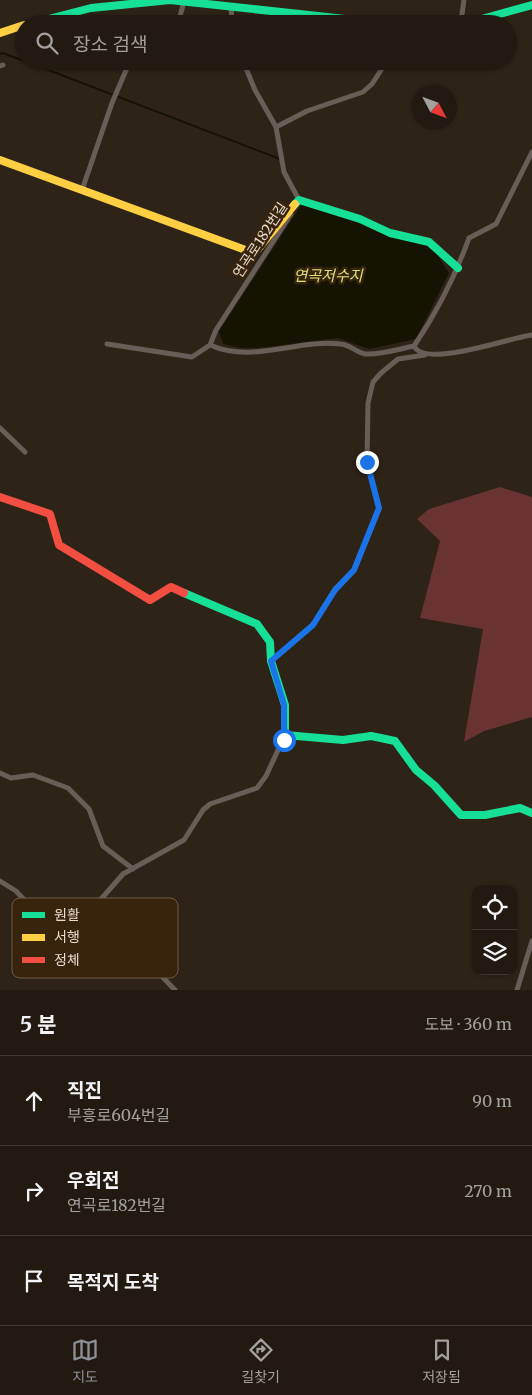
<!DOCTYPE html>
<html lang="ko">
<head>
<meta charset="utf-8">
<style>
  :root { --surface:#221a11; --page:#2e271f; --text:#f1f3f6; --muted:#a2a19f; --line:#3f3831; --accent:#8c9099 }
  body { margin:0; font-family:Merriweather,"Noto Sans KR",serif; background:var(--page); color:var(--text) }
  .controls { position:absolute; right:15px; bottom:15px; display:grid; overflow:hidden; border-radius:10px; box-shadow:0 1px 4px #0004 }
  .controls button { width:45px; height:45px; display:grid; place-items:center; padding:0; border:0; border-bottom:1px solid var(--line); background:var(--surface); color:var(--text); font:25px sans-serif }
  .compass { position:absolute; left:412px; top:85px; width:45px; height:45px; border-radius:50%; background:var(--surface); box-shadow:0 1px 4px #0004; rotate:131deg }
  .stop { position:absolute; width:15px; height:15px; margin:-11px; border:4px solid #1a73e8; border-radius:50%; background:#fff }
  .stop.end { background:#1a73e8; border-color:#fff; box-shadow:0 1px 5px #0008 }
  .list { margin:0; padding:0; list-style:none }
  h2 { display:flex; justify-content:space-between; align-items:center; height:65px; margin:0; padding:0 20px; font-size:21px }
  h2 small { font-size:16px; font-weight:400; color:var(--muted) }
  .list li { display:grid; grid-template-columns:32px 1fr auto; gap:15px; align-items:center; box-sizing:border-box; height:90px; padding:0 20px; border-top:1px solid var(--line) }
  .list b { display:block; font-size:19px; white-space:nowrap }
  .list p { margin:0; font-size:16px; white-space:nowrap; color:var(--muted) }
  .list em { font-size:16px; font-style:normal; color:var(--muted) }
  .icon { flex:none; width:28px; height:28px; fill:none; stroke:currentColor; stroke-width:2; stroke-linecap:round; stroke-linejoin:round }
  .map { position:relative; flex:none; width:532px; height:990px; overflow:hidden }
  .search { position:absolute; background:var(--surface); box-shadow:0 1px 4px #0004; left:15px; right:15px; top:15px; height:55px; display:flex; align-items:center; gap:12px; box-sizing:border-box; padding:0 18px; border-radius:28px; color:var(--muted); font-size:19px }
  .sheet { height:335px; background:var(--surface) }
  nav { display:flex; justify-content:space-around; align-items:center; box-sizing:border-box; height:70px; border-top:1px solid var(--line); background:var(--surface); font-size:14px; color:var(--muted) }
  nav a { display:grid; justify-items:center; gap:2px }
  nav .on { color:var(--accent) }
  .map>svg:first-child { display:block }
  .green { fill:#683331 }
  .water { fill:#151402 }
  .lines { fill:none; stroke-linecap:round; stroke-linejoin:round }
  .stream { stroke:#151402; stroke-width:2 }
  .street { stroke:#685e58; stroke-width:5 }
  .fast { stroke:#16e098; stroke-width:8 }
  .slow { stroke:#ffcf43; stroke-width:8 }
  .jam { stroke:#f24e42; stroke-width:8 }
  .route { stroke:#1a73e8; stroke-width:6 }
  .labels { text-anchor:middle; stroke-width:5; stroke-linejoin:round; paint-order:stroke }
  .street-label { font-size:14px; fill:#e8dacd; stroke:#38240d }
  .water-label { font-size:15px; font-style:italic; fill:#dae17a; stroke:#38240d }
  .key { fill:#38240d; stroke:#6d5b47; stroke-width:1 }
  .key-label { font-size:14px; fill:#e8dacd }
</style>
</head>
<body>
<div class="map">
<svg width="532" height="990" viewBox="0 0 532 990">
  <rect width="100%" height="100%" fill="#2e2317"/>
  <path class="green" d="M 500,487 L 532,497 L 532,717 L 484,731 L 464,742 L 483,629 L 420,618 L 440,541 L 417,519 L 429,509 Z"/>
  <path class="water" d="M 304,201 L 429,242 L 449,273 L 416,339 L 369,349 L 338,338 L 259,348 L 241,348 L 223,344 L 219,331 Z"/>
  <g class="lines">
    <path class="stream" d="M 0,54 L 3,53 L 24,61
      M 25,61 L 280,159"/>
    <path class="street" d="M 231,6 L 232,24
      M 461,21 L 464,0
      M 178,24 L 184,1
      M 243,61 L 255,90 L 276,127 L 284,172 L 299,200 L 298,203
      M 0,66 L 3,65
      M 276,127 L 307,111 L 363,92 L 372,84 L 387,61
      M 82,190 L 112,103 L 130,61
      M 107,344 L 192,357 L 210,345 L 216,330 L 291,214
      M 210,345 C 252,364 297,339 340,344 C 349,344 356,352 365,354 C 380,355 399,349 414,346 C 437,312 455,277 469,238 L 496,224 L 532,152
      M 414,346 C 425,369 511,337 532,335
      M 0,428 L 25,452
      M 271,661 L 313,625 L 335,589 L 354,570 L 379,509 L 367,462 L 368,403 L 373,382 L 381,373 L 398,359 L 425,355
      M 0,773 L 11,778 L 33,775 L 68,788 L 89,809 L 103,846 L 133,869
      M 0,881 L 16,891 L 40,917 L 72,943 L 111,960 L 152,966 L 175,990
      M 72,943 L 74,930 L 83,913 L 102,898 L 123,874 L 184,840 L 203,810 L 210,804 L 257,788 L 266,776 L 285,735
      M 517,990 L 532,941"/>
    <path class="fast" d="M 29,24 L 91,8 L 170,0 L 391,24
      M 417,24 L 478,20 L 532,5
      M 295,204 L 299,200 L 360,219 L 390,233 L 429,242 L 458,268
      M 184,593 L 257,624 L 270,642 L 271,661 L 285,705 L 285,735 L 343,740 L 371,736 L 395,741 L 416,770 L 434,785 L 461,815 L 485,815 L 520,808 L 532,813"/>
    <path class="slow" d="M 0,33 L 24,25
      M 0,160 L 251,252 L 258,249 L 295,204"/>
    <path class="jam" d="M 0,497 L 50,514 L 59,545 L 150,600 L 171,587 L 184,593"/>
  </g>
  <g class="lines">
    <path class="route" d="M 284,740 L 284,705 L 271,661 L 313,625 L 335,590 L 354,570 L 379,508 L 367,462"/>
  </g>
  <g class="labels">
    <g class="street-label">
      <text transform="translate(260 240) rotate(-57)" y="5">연곡로182번길</text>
    </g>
    <g class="water-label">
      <text x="328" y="281">연곡저수지</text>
    </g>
  </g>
  <rect x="12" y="898" width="166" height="80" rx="8" class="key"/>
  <rect x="22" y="912" width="23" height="6" fill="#16e098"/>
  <rect x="22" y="934" width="23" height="7" fill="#ffcf43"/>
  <rect x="22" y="957" width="23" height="6" fill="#f24e42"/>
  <g class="key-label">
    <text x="54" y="920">원활</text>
    <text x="54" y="942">서행</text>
    <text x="54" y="965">정체</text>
  </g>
</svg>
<div class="controls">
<button><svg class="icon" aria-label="locate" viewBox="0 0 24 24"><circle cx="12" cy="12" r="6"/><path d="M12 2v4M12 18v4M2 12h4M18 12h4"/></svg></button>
<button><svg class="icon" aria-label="layers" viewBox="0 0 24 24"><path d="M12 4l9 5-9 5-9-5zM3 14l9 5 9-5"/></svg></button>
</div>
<svg class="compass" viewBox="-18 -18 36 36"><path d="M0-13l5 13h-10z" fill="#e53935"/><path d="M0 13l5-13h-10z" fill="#a2a19f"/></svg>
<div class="stop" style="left:284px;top:740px"></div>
<div class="stop end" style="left:367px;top:462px"></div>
<div class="search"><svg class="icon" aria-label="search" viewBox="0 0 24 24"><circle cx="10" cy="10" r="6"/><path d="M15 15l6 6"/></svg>장소 검색</div>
</div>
<section class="sheet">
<h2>5 분<small>도보 · 360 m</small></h2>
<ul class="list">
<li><svg class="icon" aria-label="ahead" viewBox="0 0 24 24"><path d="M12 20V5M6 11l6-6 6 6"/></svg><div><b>직진</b><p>부흥로604번길</p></div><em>90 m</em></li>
<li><svg class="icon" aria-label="right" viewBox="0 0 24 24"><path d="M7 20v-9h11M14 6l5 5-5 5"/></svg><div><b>우회전</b><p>연곡로182번길</p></div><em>270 m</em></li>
<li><svg class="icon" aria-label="arrive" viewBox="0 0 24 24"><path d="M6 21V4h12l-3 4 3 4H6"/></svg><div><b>목적지 도착</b></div></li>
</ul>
</section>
<nav>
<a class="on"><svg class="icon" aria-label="map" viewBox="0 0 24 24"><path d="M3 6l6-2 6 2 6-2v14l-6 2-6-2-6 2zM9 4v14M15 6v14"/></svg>지도</a>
<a><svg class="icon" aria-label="directions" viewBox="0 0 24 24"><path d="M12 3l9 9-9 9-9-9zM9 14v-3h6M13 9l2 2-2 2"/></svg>길찾기</a>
<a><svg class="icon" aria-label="saved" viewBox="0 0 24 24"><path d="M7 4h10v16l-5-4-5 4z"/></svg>저장됨</a>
</nav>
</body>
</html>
